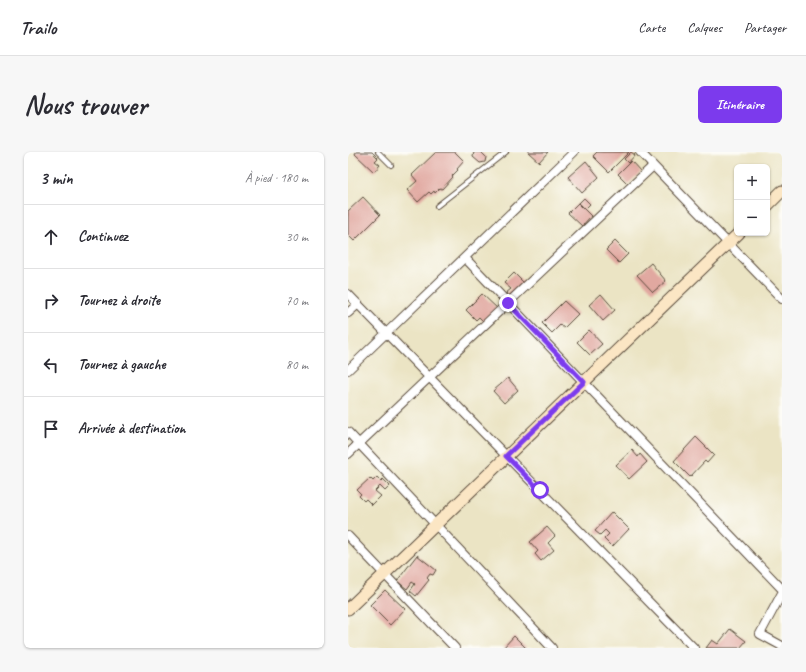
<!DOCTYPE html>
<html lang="fr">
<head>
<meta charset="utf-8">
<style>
  :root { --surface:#fff; --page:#f7f7f7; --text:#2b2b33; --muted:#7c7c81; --line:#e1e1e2; --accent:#7c3aed }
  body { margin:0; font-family:Caveat,sans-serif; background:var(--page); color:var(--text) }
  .controls { position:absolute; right:12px; top:12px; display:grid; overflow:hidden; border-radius:6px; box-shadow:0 1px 3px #0004 }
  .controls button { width:36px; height:36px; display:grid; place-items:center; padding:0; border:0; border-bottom:1px solid var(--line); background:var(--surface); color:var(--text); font:20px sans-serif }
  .stop { position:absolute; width:12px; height:12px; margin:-9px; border:3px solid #7c3aed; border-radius:50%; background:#fff }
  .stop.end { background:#7c3aed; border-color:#fff; box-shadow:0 1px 4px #0008 }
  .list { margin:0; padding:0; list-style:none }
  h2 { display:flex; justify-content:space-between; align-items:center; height:52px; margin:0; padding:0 16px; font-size:17px }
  h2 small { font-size:13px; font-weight:400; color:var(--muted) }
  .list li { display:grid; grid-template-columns:26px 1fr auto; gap:12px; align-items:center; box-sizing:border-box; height:64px; padding:0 16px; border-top:1px solid var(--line) }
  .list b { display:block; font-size:15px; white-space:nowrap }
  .list em { font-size:13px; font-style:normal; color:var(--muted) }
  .icon { flex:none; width:22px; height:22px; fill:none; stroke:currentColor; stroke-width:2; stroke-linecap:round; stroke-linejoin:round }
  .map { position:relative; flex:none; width:434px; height:496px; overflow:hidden; border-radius:6px }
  header { display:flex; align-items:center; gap:24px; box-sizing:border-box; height:56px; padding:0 20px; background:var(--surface); border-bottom:1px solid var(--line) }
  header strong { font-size:19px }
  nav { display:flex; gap:22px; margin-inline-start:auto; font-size:14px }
  .intro { display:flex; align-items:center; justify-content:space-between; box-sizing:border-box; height:96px; padding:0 24px }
  h1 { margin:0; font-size:28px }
  .button { padding:10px 18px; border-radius:6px; background:var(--accent); color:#fff; font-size:14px; font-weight:700 }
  main { display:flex; gap:24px; padding:0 24px }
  aside { flex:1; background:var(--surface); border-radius:6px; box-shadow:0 1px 3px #0004 }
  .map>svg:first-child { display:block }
  .building { fill:#e1a8a0 }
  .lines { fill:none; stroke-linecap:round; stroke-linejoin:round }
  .lane-casing { stroke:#554637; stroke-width:6 }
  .street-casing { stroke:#554637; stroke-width:10 }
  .secondary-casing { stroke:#554637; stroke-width:13 }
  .lane { stroke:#fff; stroke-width:4 }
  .street { stroke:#fff; stroke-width:8 }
  .secondary { stroke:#fbe6c4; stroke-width:11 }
  .route { stroke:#7c3aed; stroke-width:5 }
</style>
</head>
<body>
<header>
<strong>Trailo</strong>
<nav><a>Carte</a><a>Calques</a><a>Partager</a></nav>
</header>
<div class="intro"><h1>Nous trouver</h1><a class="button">Itinéraire</a></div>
<main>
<aside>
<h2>3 min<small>À pied · 180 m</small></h2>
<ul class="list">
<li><svg class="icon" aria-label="ahead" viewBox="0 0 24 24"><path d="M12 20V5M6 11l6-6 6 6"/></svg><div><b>Continuez</b></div><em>30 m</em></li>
<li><svg class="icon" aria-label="right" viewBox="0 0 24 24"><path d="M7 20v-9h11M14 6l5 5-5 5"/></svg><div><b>Tournez à droite</b></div><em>70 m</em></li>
<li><svg class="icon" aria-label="left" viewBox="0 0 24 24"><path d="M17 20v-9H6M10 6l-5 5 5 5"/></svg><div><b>Tournez à gauche</b></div><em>80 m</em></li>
<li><svg class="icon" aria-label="arrive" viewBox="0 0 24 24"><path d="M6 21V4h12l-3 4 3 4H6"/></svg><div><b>Arrivée à destination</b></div></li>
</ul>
</aside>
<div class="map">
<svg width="434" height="496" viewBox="0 0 434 496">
  <rect width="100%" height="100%" fill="#fdfcf7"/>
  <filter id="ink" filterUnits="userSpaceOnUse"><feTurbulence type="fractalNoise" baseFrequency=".025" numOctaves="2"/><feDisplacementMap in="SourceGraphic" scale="8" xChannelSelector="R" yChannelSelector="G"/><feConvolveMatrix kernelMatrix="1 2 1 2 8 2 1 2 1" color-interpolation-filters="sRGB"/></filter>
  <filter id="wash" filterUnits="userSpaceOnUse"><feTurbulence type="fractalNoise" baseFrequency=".012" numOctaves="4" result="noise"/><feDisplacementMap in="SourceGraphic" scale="16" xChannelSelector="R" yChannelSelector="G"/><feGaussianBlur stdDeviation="0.9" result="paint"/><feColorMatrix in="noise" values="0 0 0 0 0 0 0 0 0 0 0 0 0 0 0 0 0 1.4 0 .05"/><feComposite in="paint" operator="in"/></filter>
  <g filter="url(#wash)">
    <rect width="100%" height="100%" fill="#ebe4c4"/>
    <g id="blocks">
      <path class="building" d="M 8,0 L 24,0 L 30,6 L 27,9 L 32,13 L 26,20 L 7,2 Z
        M 88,0 L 107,0 L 116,9 L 109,17 L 110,18 L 104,24 L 105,25 L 94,37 L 92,36 L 87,41 L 86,39 L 83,42 L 81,40 L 70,50 L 59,38 L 69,29 L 64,23 Z
        M 126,0 L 133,0 L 138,5 L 137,10 L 132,11 L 125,5 Z
        M 180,0 L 200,0 L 191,10 Z
        M 249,0 L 281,0 L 261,20 L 245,4 Z
        M 283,0 L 287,3 L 280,11 L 276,7 Z
        M 238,9 L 251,25 L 234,41 L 220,25 Z
        M 283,9 L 293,20 L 280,32 L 270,22 Z
        M 15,45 L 32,63 L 6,89 L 0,83 L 0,59 Z
        M 236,46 L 242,52 L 237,57 L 231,51 Z
        M 230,51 L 243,64 L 234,74 L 220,61 Z
        M 267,89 L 280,102 L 271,111 L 258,98 Z
        M 303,111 L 318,129 L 305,140 L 289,123 Z
        M 166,121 L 176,131 L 163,146 L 158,141 L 163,137 L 156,131 Z
        M 134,142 L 151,158 L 138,172 L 131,165 L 128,168 L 118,158 Z
        M 253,142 L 267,158 L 255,169 L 241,153 Z
        M 216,149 L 230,162 L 216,176 L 212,173 L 204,181 L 194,171 Z
        M 241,178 L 254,192 L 242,203 L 229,190 Z
        M 160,226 L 170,238 L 156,251 L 145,239 Z
        M 348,285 L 366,303 L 359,311 L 357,309 L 342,325 L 326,309 Z
        M 284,298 L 290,305 L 292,302 L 299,310 L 281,327 L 268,313 Z
        M 29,325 L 33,329 L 35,327 L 42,334 L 37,339 L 32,334 L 27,339 L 33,344 L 24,353 L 18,347 L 16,349 L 11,344 L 13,342 L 9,338 L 22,326 L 25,329 Z
        M 264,360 L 281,377 L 264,395 L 256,387 L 261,382 L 257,378 L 252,383 L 247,379 Z
        M 199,375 L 207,384 L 200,391 L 206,398 L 193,409 L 187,402 L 190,399 L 182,390 Z
        M 69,403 L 88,418 L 85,423 L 82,422 L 79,426 L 81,428 L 68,444 L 62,439 L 67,432 L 64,430 L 59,437 L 49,429 Z
        M 37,438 L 57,457 L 42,473 L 22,453 Z
        M 382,477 L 398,489 L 392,496 L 358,496 L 364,488 L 370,492 Z
        M 166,484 L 178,496 L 155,496 Z"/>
    </g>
  </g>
  <g filter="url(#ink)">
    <use href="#blocks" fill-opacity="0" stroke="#554637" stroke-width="1"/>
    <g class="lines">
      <defs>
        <path id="lane" d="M 30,0 L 43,13
          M 89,54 L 158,0"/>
        <path id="street" d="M 292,0 L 434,147
          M 117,106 L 434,437
          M 0,142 L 346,496
          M 0,161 L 10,152
          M 0,218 L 226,0
          M 0,280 L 204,496
          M 0,302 L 305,14
          M 0,384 L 107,496
          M 434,441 L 412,482 L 434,494"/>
        <path id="secondary" d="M 419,54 L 434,39
          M 0,457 L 391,81"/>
      </defs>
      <use href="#lane" class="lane-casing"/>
      <use href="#street" class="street-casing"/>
      <use href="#secondary" class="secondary-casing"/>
      <use href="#lane" class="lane"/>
      <use href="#street" class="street"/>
      <use href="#secondary" class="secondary"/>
    </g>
  </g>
  <g class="lines" filter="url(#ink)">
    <path class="route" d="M 160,151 L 236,230 L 158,304 L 192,338"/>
  </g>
</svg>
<div class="controls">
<button>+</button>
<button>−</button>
</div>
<div class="stop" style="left:192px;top:338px"></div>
<div class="stop end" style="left:160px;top:151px"></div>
</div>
</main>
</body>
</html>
